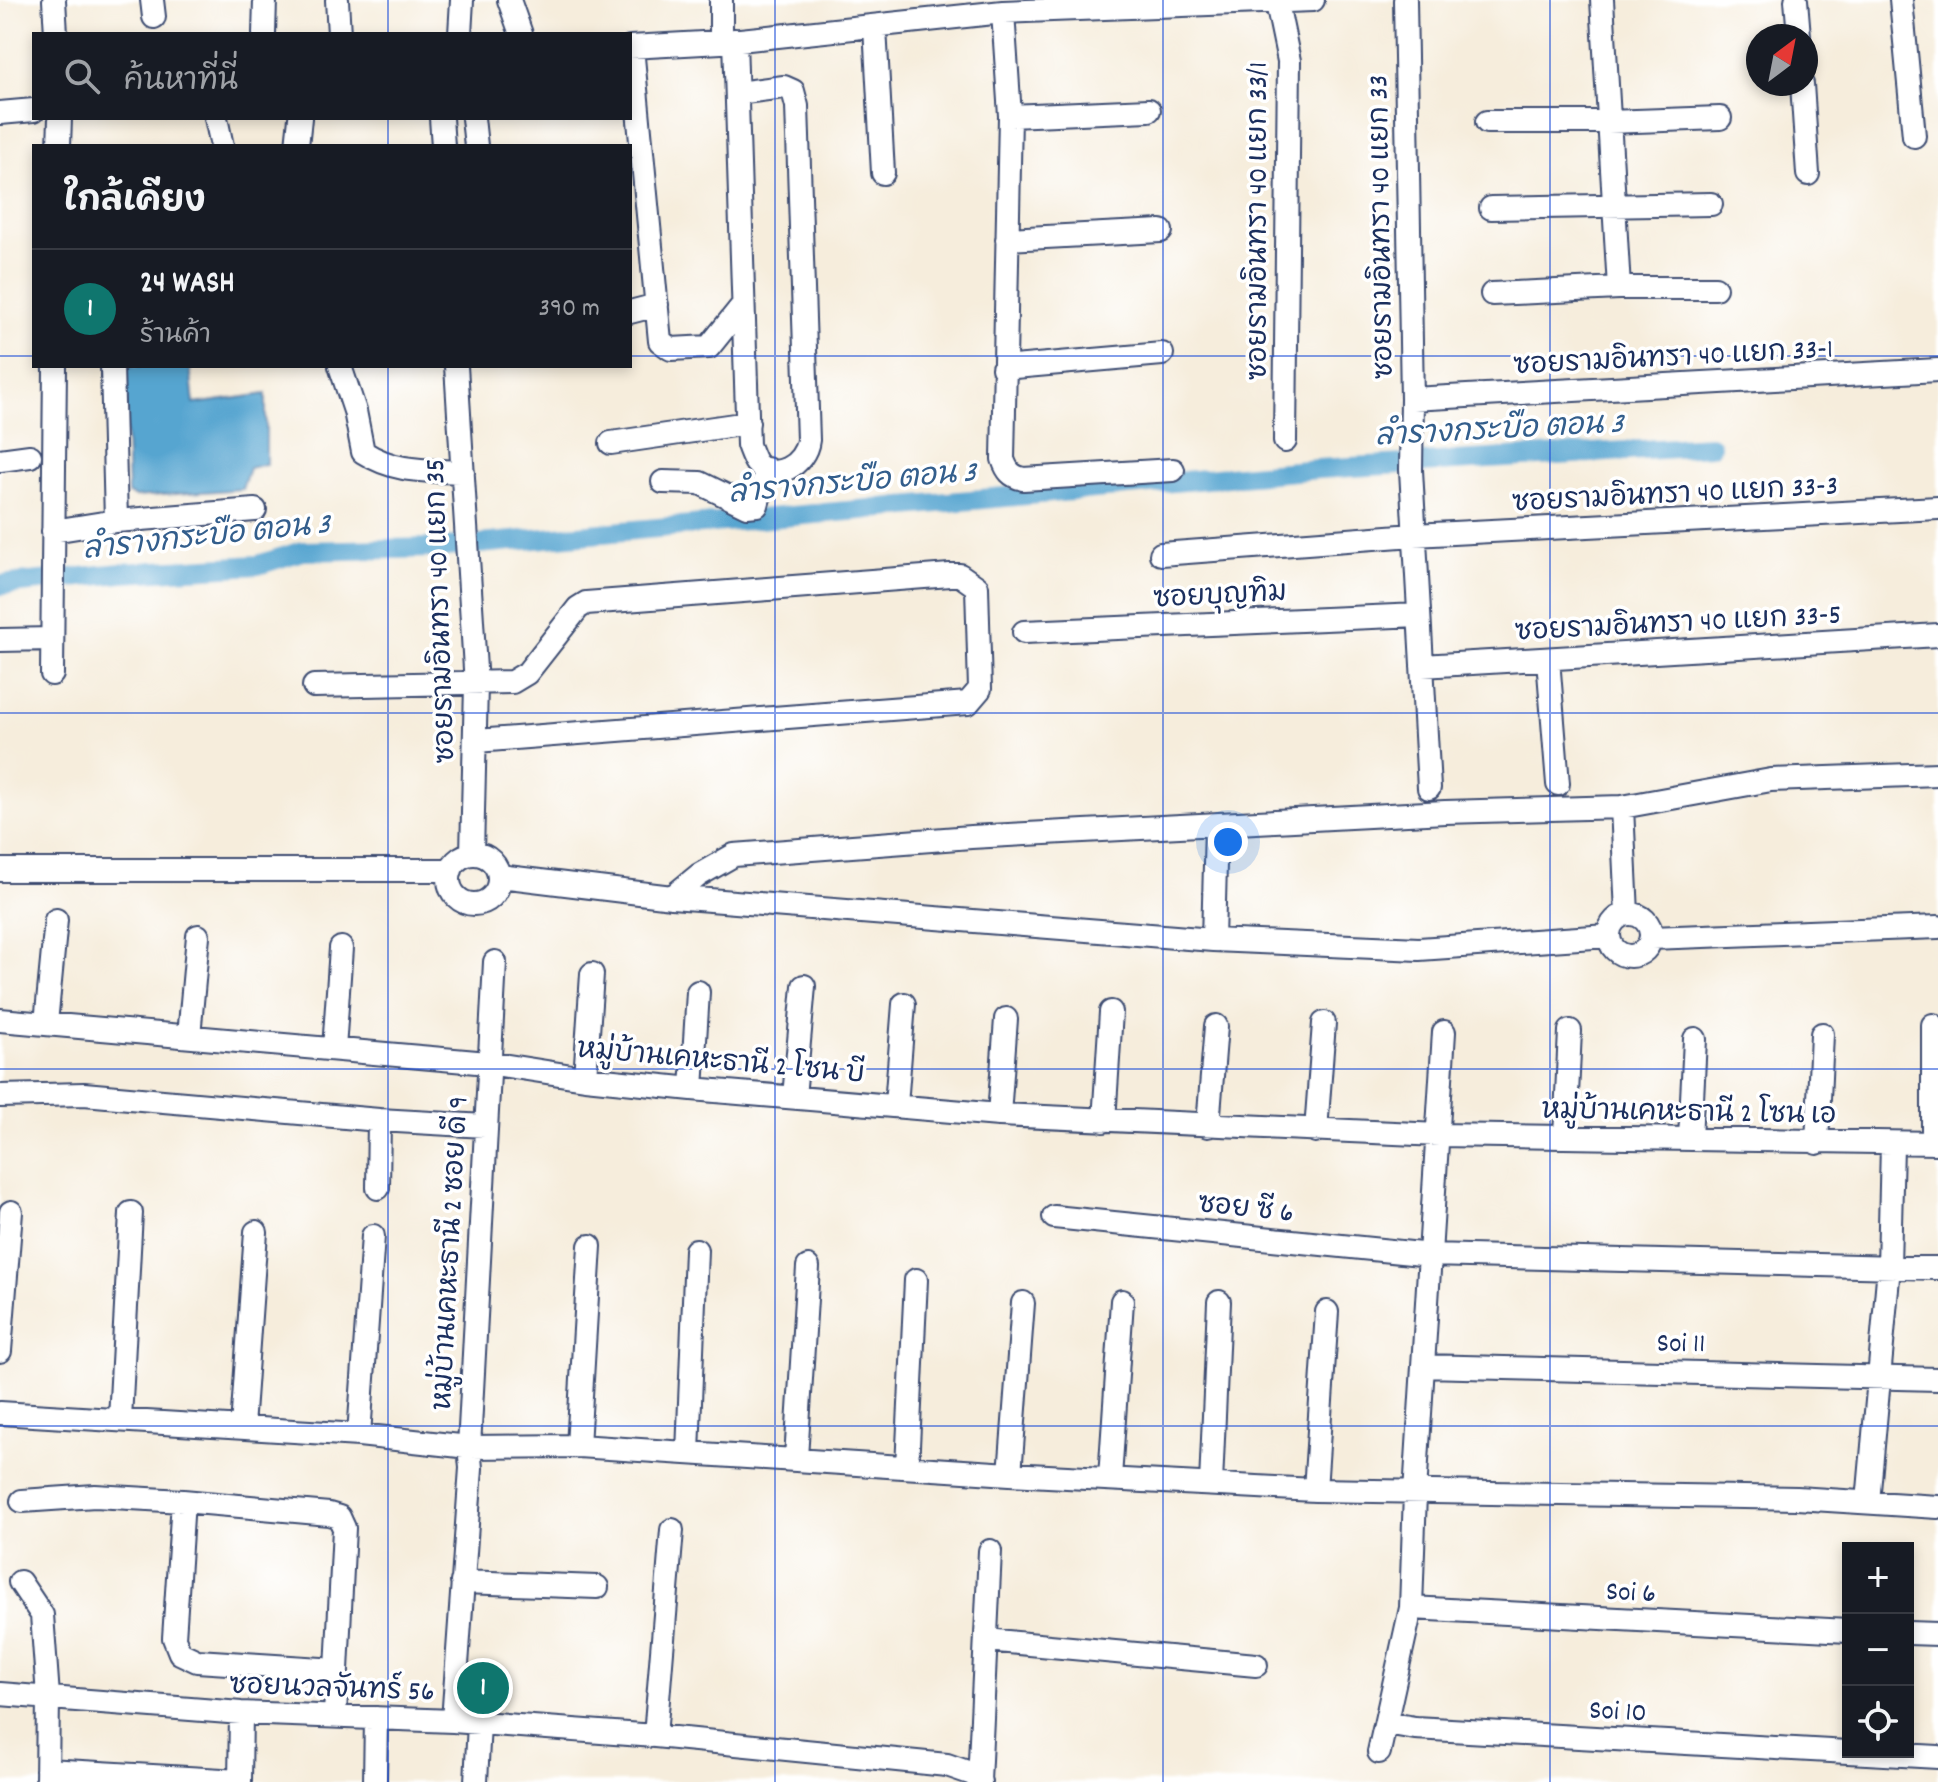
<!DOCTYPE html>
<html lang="th">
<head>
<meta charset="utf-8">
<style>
  :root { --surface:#171b24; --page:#20242c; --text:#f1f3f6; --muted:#9ea1a6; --line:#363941; --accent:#0f766e }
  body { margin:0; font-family:Dekko,"Playpen Sans Thai",sans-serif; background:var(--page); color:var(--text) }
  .controls { position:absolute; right:24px; bottom:24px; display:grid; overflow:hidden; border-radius:0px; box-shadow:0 4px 12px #0003 }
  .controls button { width:72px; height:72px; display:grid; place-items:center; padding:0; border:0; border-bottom:2px solid var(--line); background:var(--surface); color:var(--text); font:40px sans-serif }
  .compass { position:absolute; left:1746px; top:24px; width:72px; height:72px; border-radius:50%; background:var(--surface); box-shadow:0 4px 12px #0003; rotate:32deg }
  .you { position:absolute; left:1228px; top:842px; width:28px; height:28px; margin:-20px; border:6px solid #fff; border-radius:50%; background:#1a73e8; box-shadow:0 0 0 12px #1a73e833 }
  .badge { display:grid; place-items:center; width:52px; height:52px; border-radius:50%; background:var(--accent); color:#fff; font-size:26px; font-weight:700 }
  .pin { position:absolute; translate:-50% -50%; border:4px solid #fff; box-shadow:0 2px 8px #0006 }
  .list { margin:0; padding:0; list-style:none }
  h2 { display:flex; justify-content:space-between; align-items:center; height:104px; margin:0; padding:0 32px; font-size:34px }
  h2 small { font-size:26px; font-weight:400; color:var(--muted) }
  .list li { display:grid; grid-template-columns:52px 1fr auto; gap:24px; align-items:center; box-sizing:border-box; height:120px; padding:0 32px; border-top:2px solid var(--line) }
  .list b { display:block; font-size:30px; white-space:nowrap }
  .list p { margin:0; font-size:26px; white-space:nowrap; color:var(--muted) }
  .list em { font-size:26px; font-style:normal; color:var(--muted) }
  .icon { flex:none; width:44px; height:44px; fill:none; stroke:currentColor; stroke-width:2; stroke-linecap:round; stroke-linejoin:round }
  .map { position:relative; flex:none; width:1938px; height:1782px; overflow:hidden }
  .search { position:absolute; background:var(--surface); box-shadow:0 4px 12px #0003; left:32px; top:32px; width:600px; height:88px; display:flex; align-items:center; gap:20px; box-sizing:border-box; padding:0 28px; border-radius:0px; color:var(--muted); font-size:30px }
  .panel { position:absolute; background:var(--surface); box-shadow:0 4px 12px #0003; left:32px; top:144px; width:600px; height:224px; border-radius:0px }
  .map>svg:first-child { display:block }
  .water { fill:#57a5d0; stroke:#396a97; stroke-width:2 }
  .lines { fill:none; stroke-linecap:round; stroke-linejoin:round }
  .canal { stroke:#57a5d0; stroke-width:20 }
  .minor-casing { stroke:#3c4c71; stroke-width:26 }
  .minor { stroke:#fff; stroke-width:22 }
  .grid { fill:none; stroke:#1d4ed8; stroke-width:2; stroke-opacity:0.55 }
  .labels { text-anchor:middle; stroke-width:7; stroke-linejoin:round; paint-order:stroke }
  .street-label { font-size:28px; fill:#1b2f5e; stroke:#fff }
  .water-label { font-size:30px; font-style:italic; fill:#335e8c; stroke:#fff }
</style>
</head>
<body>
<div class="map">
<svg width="1938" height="1782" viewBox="0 0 1938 1782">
  <rect width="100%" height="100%" fill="#fff"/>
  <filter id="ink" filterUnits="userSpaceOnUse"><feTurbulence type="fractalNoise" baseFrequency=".0125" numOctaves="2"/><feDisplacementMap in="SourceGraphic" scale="16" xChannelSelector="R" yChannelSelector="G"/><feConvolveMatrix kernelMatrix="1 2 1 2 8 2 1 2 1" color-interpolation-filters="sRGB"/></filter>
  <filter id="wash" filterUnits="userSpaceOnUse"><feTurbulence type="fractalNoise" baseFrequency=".006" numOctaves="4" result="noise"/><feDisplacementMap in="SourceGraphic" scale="32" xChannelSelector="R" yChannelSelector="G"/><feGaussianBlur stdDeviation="1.8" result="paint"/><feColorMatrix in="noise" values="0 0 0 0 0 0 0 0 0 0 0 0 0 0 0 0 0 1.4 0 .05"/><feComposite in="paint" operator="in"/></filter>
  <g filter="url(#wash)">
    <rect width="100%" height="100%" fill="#f6eddc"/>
    <path class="water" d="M 124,366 L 190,366 L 194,404 L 266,394 L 266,464 L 249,468 L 242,489 L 136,497 L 128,494 Z"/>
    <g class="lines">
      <path class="canal" d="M 0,585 L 122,573 L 258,565 L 302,551 L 434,548 L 1318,469 L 1711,446"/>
    </g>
  </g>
  <g filter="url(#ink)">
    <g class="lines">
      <defs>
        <path id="minor" d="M 54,0 L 56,34
          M 152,0 L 154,17
          M 337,0 L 339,34
          M 509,0 L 521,34
          M 721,0 L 721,42
          M 1405,0 L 1412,399 L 1411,470 L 1429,788
          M 1602,0 L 1619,288
          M 1796,0 L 1799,36
          M 1901,0 L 1914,136
          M 1277,3 L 1289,61 L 1285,441
          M 1003,12 L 1010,116 L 1003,459 C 1007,471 1011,476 1023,479 L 1173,470
          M 875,27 L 883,173
          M 264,34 L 265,0
          M 460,34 L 462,0
          M 735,40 L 748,445 C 750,450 753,459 756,463 C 774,483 805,465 808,440 L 797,106 L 793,91 L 784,87 L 737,93
          M 630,47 L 721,42 L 1003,12 L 1313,0
          M 632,47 L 660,341 L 671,349 L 709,347 L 742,306
          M 1802,84 L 1808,174
          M 0,113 L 34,110
          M 1010,116 L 1149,110
          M 216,118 L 222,146
          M 441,118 L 443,146
          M 473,118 L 476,146
          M 1487,122 L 1608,122 L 1720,118
          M 59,146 L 60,118
          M 297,146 L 300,118
          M 1491,208 L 1711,204
          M 1007,239 L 1161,231
          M 1492,294 L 1619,288 L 1715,288
          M 630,312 L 657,305
          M 112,366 L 116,521 L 255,510
          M 340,366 L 355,411 L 363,452 C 396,473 425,470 463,472
          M 456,366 L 476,685 L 472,854
          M 1003,368 L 1162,354
          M 1412,399 L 1938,370
          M 611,443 L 748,423
          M 0,460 L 30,456
          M 663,482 L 700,483 L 747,506 L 757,505 L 767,469
          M 53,531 L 116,521
          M 1161,554 L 1414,535 L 1938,508
          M 1024,632 L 1419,615
          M 0,640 L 52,639
          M 1548,659 L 1558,784
          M 1422,666 L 1938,635
          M 52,674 L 55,366
          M 314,686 L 512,682 L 527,673 L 578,608 L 586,603 L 950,575 L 960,575 L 977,587 L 980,689 L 968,703 L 476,741
          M 1622,807 L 1627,914
          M449 879a25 25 0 1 1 50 0a25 25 0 1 1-50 0Z
          M 0,870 L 451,870
          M 499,876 L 672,897 L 1213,940 L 1419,949 L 1608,936
          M 672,897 L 699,875 L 734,855 L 971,837 L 1445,812 L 1622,807 L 1771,780 L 1938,774
          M1609 935a21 21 0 1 1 42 0a21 21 0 1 1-42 0Z
          M 1651,938 L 1938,927
          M 1213,940 L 1216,826
          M 0,1020 L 488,1063 L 585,1078 L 692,1089 L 999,1115 L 1439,1135 L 1938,1143
          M 46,1023 L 56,920
          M 189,1036 L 198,936
          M 334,1049 L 341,948
          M 585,1078 L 592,974
          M 692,1089 L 698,992
          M 0,1096 L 84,1094 L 379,1120 L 378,1188
          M 794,1097 L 804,986
          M 896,1105 L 904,1004
          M 999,1115 L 1006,1019
          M 379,1120 L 485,1126
          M 1104,1121 L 1111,1012
          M 1208,1126 L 1216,1026
          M 1316,1131 L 1324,1023
          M 1565,1137 L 1570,1031
          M 1690,1139 L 1695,1039
          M 1817,1143 L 1822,1034
          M 1933,1143 L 1933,1025
          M 1054,1217 L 1431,1255 L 1938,1268
          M 0,1351 L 11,1212
          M 1423,1366 L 1938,1379
          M 0,1413 L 359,1435 L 469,1447 L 578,1446 L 1010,1474 L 1315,1490 L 1797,1498 L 1938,1507
          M 120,1419 L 131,1213
          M 242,1427 L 256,1232
          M 359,1435 L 373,1236
          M 578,1446 L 590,1246
          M 688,1453 L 696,1250
          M 796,1458 L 808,1267
          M 907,1467 L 916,1280
          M 1010,1474 L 1023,1303
          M 1110,1478 L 1122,1301
          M 1211,1484 L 1219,1302
          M 1315,1490 L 1327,1312
          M 22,1501 L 95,1496 L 183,1501
          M 1868,1502 L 1889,1266 L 1892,1145
          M 20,1582 L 42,1615 L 48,1696 L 47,1782
          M 462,1582 L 597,1587
          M 1411,1608 L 1848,1631
          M 1908,1633 L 1938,1634
          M 986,1640 L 1256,1665
          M 0,1694 L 241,1713 L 453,1721 L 655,1736 L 947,1765 L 973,1774 L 980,1782
          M 335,1716 L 337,1670 L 197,1661 L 180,1653 L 174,1638 L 183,1501 L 329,1514 L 339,1517 L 344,1528 L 337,1670
          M 453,1721 L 471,1468 L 469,1447 L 495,962
          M 1386,1723 L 1415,1728 L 1848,1752
          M 655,1736 L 672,1530
          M 1379,1752 L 1411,1608 L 1415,1493 L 1444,1032
          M 1849,1752 L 1938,1757
          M 47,1770 L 240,1781
          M 979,1781 L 990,1551
          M 240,1782 L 241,1713
          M 375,1782 L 376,1718
          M 476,1782 L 479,1723"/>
      </defs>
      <use href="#minor" class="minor-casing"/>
      <use href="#minor" class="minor"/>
    </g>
  </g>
  <path class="grid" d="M 388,0 L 388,34M 775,0 L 775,1782M 1163,0 L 1163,1782M 1550,0 L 1550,1782M 388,118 L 388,146M 0,356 L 34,356M 630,356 L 1938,356M 388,366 L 388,1782M 0,713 L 1938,713M 0,1069 L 1938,1069M 0,1426 L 1938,1426"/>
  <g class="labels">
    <g class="street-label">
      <text transform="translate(1256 221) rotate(-90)" y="10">ซอยรามอินทรา 40 แยก 33/1</text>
      <text transform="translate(1379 227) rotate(-91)" y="10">ซอยรามอินทรา 40 แยก 33</text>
      <text transform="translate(1673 355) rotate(-3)" y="10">ซอยรามอินทรา 40 แยก 33-1</text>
      <text transform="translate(1675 492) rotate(-3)" y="10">ซอยรามอินทรา 40 แยก 33-3</text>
      <text transform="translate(1220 593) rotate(-3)" y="10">ซอยบุญทิม</text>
      <text transform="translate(438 611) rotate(-92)" y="10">ซอยรามอินทรา 40 แยก 35</text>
      <text transform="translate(1678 621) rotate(-3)" y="10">ซอยรามอินทรา 40 แยก 33-5</text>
      <text transform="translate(721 1059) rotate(5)" y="10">หมู่บ้านเคหะธานี 2 โซน บี</text>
      <text transform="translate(1689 1110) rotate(1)" y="10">หมู่บ้านเคหะธานี 2 โซน เอ</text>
      <text transform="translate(1246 1206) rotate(6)" y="10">ซอย ซี 6</text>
      <text transform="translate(448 1253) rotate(-87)" y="10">หมู่บ้านเคหะธานี 2 ซอย ดี 9</text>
      <text transform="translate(1681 1341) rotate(1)" y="10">Soi 11</text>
      <text transform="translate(1631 1590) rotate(3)" y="10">Soi 6</text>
      <text transform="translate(332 1686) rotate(2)" y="10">ซอยนวลจันทร์ 56</text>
      <text transform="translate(1618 1709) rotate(3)" y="10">Soi 10</text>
    </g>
    <g class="water-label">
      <text transform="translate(1499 428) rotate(-3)" y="10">ลำรางกระบือ ตอน 3</text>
      <text transform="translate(852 481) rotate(-5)" y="10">ลำรางกระบือ ตอน 3</text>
      <text transform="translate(206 535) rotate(-6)" y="10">ลำรางกระบือ ตอน 3</text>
    </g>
  </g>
</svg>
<div class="controls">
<button>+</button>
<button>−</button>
<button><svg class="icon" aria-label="locate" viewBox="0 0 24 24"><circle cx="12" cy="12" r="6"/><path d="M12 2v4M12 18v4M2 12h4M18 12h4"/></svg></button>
</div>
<svg class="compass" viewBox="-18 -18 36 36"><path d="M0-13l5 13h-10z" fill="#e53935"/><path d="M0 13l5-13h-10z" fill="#9ea1a6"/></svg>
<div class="you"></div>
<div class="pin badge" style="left:483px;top:1688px">1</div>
<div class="search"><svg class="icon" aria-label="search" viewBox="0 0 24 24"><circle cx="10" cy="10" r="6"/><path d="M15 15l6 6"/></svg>ค้นหาที่นี่</div>
<section class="panel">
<h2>ใกล้เคียง<small></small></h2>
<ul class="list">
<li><span class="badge">1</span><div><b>24 WASH</b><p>ร้านค้า</p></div><em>390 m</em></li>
</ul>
</section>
</div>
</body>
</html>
